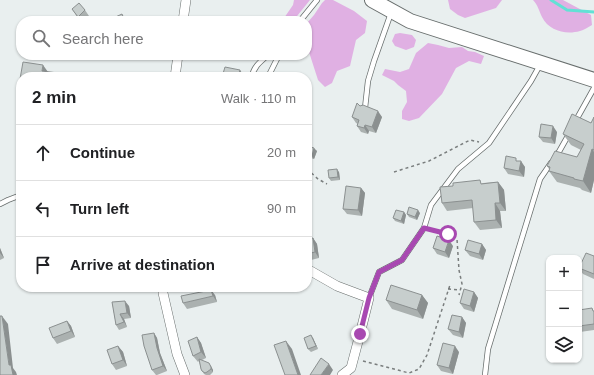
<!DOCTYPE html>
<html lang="en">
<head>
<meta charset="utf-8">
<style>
  :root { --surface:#fff; --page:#f6f6f6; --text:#202124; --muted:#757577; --line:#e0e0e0 }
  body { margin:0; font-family:Arial,sans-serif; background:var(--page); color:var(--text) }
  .controls { position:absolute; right:12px; bottom:12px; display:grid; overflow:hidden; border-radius:8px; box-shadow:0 1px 3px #0004 }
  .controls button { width:36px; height:36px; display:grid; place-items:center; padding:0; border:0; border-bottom:1px solid var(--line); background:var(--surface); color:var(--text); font:20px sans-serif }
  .stop { position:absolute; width:12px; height:12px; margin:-9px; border:3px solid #a849b1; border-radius:50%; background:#fff }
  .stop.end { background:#a849b1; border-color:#fff; box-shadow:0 1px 4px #0008 }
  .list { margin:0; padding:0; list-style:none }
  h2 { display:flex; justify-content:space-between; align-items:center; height:52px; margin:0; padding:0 16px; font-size:17px }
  h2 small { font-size:13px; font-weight:400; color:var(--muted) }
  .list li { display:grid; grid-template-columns:26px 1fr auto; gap:12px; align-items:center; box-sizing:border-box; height:56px; padding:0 16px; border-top:1px solid var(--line) }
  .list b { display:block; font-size:15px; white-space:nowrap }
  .list em { font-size:13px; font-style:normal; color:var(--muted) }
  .icon { flex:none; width:22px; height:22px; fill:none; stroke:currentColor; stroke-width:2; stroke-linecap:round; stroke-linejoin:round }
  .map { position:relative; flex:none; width:594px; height:375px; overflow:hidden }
  .search { position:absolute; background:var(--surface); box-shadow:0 1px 3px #0004; left:16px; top:16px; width:296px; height:44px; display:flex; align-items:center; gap:10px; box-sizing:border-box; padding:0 14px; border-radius:16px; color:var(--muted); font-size:15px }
  .panel { position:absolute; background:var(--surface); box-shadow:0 1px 3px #0004; left:16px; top:72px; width:296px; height:220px; border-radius:16px }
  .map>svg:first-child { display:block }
  .green { fill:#e0b0e3 }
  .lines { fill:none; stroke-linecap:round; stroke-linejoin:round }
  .stream { stroke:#62e1d5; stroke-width:3 }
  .service-casing { stroke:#686e6d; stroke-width:6 }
  .minor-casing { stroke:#686e6d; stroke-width:10 }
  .primary-casing { stroke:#686e6d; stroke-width:16 }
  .path { stroke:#7a7e7e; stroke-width:1.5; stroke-dasharray:3 3; stroke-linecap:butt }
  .service { stroke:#fff; stroke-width:4.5 }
  .minor { stroke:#fff; stroke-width:9 }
  .primary { stroke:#fff; stroke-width:14 }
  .wall { fill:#abb1b0 }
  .shaded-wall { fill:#8b9090 }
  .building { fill:#c7cecd; stroke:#8b9090 }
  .route { stroke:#a849b1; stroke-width:5 }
</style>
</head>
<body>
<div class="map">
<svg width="594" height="375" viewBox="0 0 594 375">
  <rect width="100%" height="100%" fill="#e9efef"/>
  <path class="green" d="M 294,0 L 310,0 L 293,21 L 282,21 L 293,5 Z
    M 325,0 L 333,0 L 354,11 L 367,21 L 365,33 L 356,40 L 350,66 L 337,71 L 332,83 L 325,87 L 318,80 L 309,52 L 311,45 L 307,42 L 307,23 L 314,15 L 322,3 Z
    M 448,0 L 502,0 L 496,8 L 465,18 L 458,15 L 450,9 Z
    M 533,0 L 563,0 L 591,15 L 592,25 C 588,27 584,30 580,31 C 566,35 549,31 542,17 C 539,11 538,5 533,0 Z
    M 400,33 L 412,35 L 416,40 L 414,47 L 406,50 L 395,46 L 392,41 L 395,34 Z
    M 428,43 L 438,45 L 449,48 L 462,47 L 468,51 L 475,52 L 484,56 L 481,64 L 469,61 L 456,68 L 442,94 L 419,118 L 409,121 L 402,119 L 402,111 L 407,102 L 406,91 L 398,85 L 394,81 L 382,75 L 385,69 L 400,72 L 409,69 L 416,53 Z"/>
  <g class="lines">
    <path class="stream" d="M 551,0 L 567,10 L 594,12"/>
    <defs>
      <path id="service" d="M 300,21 L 317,0
        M 252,77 C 253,67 261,61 268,55
        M 268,77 L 279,55
        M 365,108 L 368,81 L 374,61 L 391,13
        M 575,122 L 594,88
        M 556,157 L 569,134
        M 0,204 L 8,200 L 21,195
        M 369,298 L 379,272 L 402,260 L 424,228 L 431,205 L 458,169 L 489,143 L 531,81 L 540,65
        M 485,375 L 488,349 L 540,179 L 551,163"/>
      <path id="minor" d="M 183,21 L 186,0
        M 175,77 L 178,55
        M 307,270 L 309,270 L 337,286 L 369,298 L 360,334 L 351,368 L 342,375
        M 163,287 L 163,293 L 177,354 L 185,375"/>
      <path id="primary" d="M 372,0 L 410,21 L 594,80"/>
    </defs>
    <use href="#service" class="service-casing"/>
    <use href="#minor" class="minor-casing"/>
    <use href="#primary" class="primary-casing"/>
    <path class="path" d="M 307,169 L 318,179 L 327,184
      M 394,172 L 429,161 L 470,140 L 479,142
      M 430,229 L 448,234 L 457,239 L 459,270 L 462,284 L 459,295
      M 448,289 L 460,290
      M 363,361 L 409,373 L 419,369 L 427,355 L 450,285"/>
    <use href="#service" class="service"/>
    <use href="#minor" class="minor"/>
    <use href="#primary" class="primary"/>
  </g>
  <path class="wall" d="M 72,9 L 85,10 L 91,19 L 89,21 L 80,21 Z
    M 360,106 L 382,117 L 376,133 L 369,131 L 368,134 L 361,132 L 357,126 L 358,124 L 356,123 L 352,117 Z
    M 594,117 L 594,180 L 591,193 L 582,190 L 580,188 L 557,182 L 549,171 L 549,169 L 547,166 L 577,157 L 581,150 L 571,145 L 563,134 L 591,123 Z
    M 557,132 L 555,144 L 543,142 L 539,137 Z
    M 307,146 L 317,151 L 314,159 L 307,157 Z
    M 518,161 L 525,167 L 524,177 L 508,174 L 504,168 Z
    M 339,172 L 340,180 L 331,181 L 329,178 Z
    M 498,182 L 504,190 L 506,211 L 500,211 L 502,228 L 480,230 L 474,222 L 473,208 L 447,211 L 442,203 L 483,183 Z
    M 361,188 L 365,193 L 362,216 L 347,214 L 343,209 Z
    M 404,212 L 406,215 L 404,224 L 395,221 L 393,218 Z
    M 420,213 L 417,220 L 409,217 L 407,214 Z
    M 313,238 L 317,244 L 319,258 L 311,260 L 307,254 Z
    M 482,244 L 486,250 L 483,260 L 470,256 L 465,250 Z
    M 453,246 L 449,258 L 437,254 L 433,248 Z
    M 0,248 L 4,258 L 0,260 Z
    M 594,256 L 594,279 L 583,274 L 579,268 Z
    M 69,287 L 77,289 L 77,291 L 72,292 Z
    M 474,292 L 478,298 L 474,312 L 464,309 L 460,303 Z
    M 215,295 L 217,302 L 187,309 L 183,303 Z
    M 422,295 L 428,303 L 423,319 L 392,309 L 386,300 Z
    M 112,302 L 129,306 L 131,318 L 124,319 L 127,327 L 119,330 L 116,325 Z
    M 594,311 L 594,330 L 580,332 L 579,331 L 579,326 Z
    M 462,317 L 466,323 L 463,338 L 453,335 L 448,329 Z
    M 67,321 L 71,326 L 75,337 L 57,344 L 53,338 Z
    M 154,333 L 157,338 L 160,353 L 167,371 L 157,375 L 156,375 L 152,370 Z
    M 197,337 L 201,343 L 206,358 L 202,360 L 211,366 L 213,370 L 213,372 L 210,375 L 206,375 L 204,374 L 201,369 L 199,361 L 198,362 L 193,356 Z
    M 313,338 L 318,349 L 311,352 L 308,349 Z
    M 118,346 L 123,352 L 127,366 L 116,370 L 112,364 Z
    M 459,352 L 453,374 L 441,371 L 437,365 Z"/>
  <path class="shaded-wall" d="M 43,65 L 48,72 L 42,71 Z
    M 240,70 L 244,76 L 244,77 L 238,77 Z
    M 378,111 L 382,117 L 376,133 L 372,127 Z
    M 365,125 L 369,131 L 368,134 L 364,128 Z
    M 553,126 L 557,132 L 555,144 L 551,138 Z
    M 314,148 L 317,151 L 314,159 L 312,156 Z
    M 592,149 L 594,152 L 594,180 L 591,193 L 583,181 Z
    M 521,161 L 525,167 L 524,177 L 519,171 Z
    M 337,169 L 339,172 L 340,180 L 338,177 Z
    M 498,182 L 504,190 L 506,211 L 500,203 Z
    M 361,188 L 365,193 L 362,216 L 358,210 Z
    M 495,203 L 500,211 L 502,228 L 496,220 Z
    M 418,210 L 420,213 L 417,220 L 415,217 Z
    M 404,212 L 406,215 L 404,224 L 401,221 Z
    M 313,238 L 317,244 L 319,258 L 315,252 Z
    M 449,240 L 453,246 L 449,258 L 445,252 Z
    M 482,244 L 486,250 L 483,260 L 479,254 Z
    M 0,248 L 4,258 L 0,253 Z
    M 75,287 L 77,287 L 77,291 L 74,288 Z
    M 211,290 L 215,295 L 217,302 L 213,296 Z
    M 474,292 L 478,298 L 474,312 L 470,306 Z
    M 422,295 L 428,303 L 423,319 L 417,310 Z
    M 125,301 L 129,306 L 131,318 L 127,313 Z
    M 120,314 L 124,319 L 127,327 L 124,322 Z
    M 2,316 L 8,324 L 13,368 L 16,372 L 17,375 L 13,375 L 9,365 Z
    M 462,317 L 466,323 L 463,338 L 459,332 Z
    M 67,321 L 71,326 L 75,337 L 71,331 Z
    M 154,333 L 157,338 L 160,353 L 167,371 L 163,366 L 157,348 Z
    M 311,335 L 313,338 L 318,349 L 316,346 Z
    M 197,337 L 201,343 L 206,358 L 201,352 Z
    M 286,341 L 292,349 L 301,375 L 298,375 Z
    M 118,346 L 123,352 L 127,366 L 123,360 Z
    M 455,346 L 459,352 L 453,374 L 449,368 Z
    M 209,363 L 213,370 L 213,372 L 211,369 Z
    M 329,364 L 333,370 L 330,375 L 321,375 Z"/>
  <path class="building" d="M 79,3 L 85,10 L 78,17 L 72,9 Z
    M 122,14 L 125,21 L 110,21 L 109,20 Z
    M 23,62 L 43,65 L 42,71 L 66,74 L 68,77 L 21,77 L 21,79 L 20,79 Z
    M 225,67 L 240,70 L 238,77 L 222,77 Z
    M 276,73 L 280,75 L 280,77 L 270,77 L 271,75 Z
    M 357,103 L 360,106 L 363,105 L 378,111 L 372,127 L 365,125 L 364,128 L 357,126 L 359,120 L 352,117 Z
    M 572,114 L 591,123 L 594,117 L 594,150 L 592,149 L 583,181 L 574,179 L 574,178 L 549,171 L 550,167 L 547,166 L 555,151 L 577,157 L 584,144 L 563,134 Z
    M 541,124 L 553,126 L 551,138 L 539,137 Z
    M 307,146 L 314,148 L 312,156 L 307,154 Z
    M 506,156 L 516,158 L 516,161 L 521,161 L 519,171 L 504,168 Z
    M 337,169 L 338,177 L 329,178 L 328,170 Z
    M 480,180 L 481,184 L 498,182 L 500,203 L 495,203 L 496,220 L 474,222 L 472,200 L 442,203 L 440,187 L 453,186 L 453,183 Z
    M 346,186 L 361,188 L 358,210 L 343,209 Z
    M 409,207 L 418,210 L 415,217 L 407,214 Z
    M 396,210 L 404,212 L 401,221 L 393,218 Z
    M 437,236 L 449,240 L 445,252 L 433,248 Z
    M 313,238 L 315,252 L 307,254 L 307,239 Z
    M 468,240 L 482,244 L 479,254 L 465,250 Z
    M 586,253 L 594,256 L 594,274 L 579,268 Z
    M 391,285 L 422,295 L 417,310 L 386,300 Z
    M 69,287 L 75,287 L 74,288 L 69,289 Z
    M 464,289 L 474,292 L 470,306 L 460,303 Z
    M 211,290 L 213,296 L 183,303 L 181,296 Z
    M 125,301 L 127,313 L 120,314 L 124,322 L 116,325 L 112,302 Z
    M 592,308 L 593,311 L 594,311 L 594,324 L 579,326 L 579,310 Z
    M 452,315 L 462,317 L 459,332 L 448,329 Z
    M 0,316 L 2,316 L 9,365 L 11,365 L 13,375 L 0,375 Z
    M 67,321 L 71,331 L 53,338 L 49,328 Z
    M 154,333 L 157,348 L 163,366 L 152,370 L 144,346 L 142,335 Z
    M 311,335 L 316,346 L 308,349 L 304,338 Z
    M 197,337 L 201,352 L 193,356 L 188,341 Z
    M 286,341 L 298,375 L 285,375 L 274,345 Z
    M 443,343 L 455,346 L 449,368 L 437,365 Z
    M 118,346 L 123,360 L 112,364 L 107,350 Z
    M 321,358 L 329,364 L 321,375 L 310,375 Z
    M 199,359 L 209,363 L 211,367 L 211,369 L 207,372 L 205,373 L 202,371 L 201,369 Z"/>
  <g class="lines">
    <path class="route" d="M 360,334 L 369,298 L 379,272 L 402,260 L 424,228 L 448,234"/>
  </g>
</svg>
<div class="controls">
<button>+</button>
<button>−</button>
<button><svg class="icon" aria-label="layers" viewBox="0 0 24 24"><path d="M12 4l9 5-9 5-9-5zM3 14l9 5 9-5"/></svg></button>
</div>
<div class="stop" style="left:448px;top:234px"></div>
<div class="stop end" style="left:360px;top:334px"></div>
<div class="search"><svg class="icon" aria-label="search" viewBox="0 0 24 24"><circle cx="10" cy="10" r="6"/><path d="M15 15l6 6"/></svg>Search here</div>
<section class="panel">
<h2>2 min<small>Walk · 110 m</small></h2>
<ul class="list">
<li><svg class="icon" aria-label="ahead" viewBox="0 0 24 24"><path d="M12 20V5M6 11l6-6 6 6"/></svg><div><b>Continue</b></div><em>20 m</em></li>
<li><svg class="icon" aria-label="left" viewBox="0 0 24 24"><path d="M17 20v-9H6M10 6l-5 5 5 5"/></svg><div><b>Turn left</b></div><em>90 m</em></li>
<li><svg class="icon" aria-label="arrive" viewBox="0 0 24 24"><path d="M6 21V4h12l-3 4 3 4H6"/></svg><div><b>Arrive at destination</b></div></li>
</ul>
</section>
</div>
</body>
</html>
